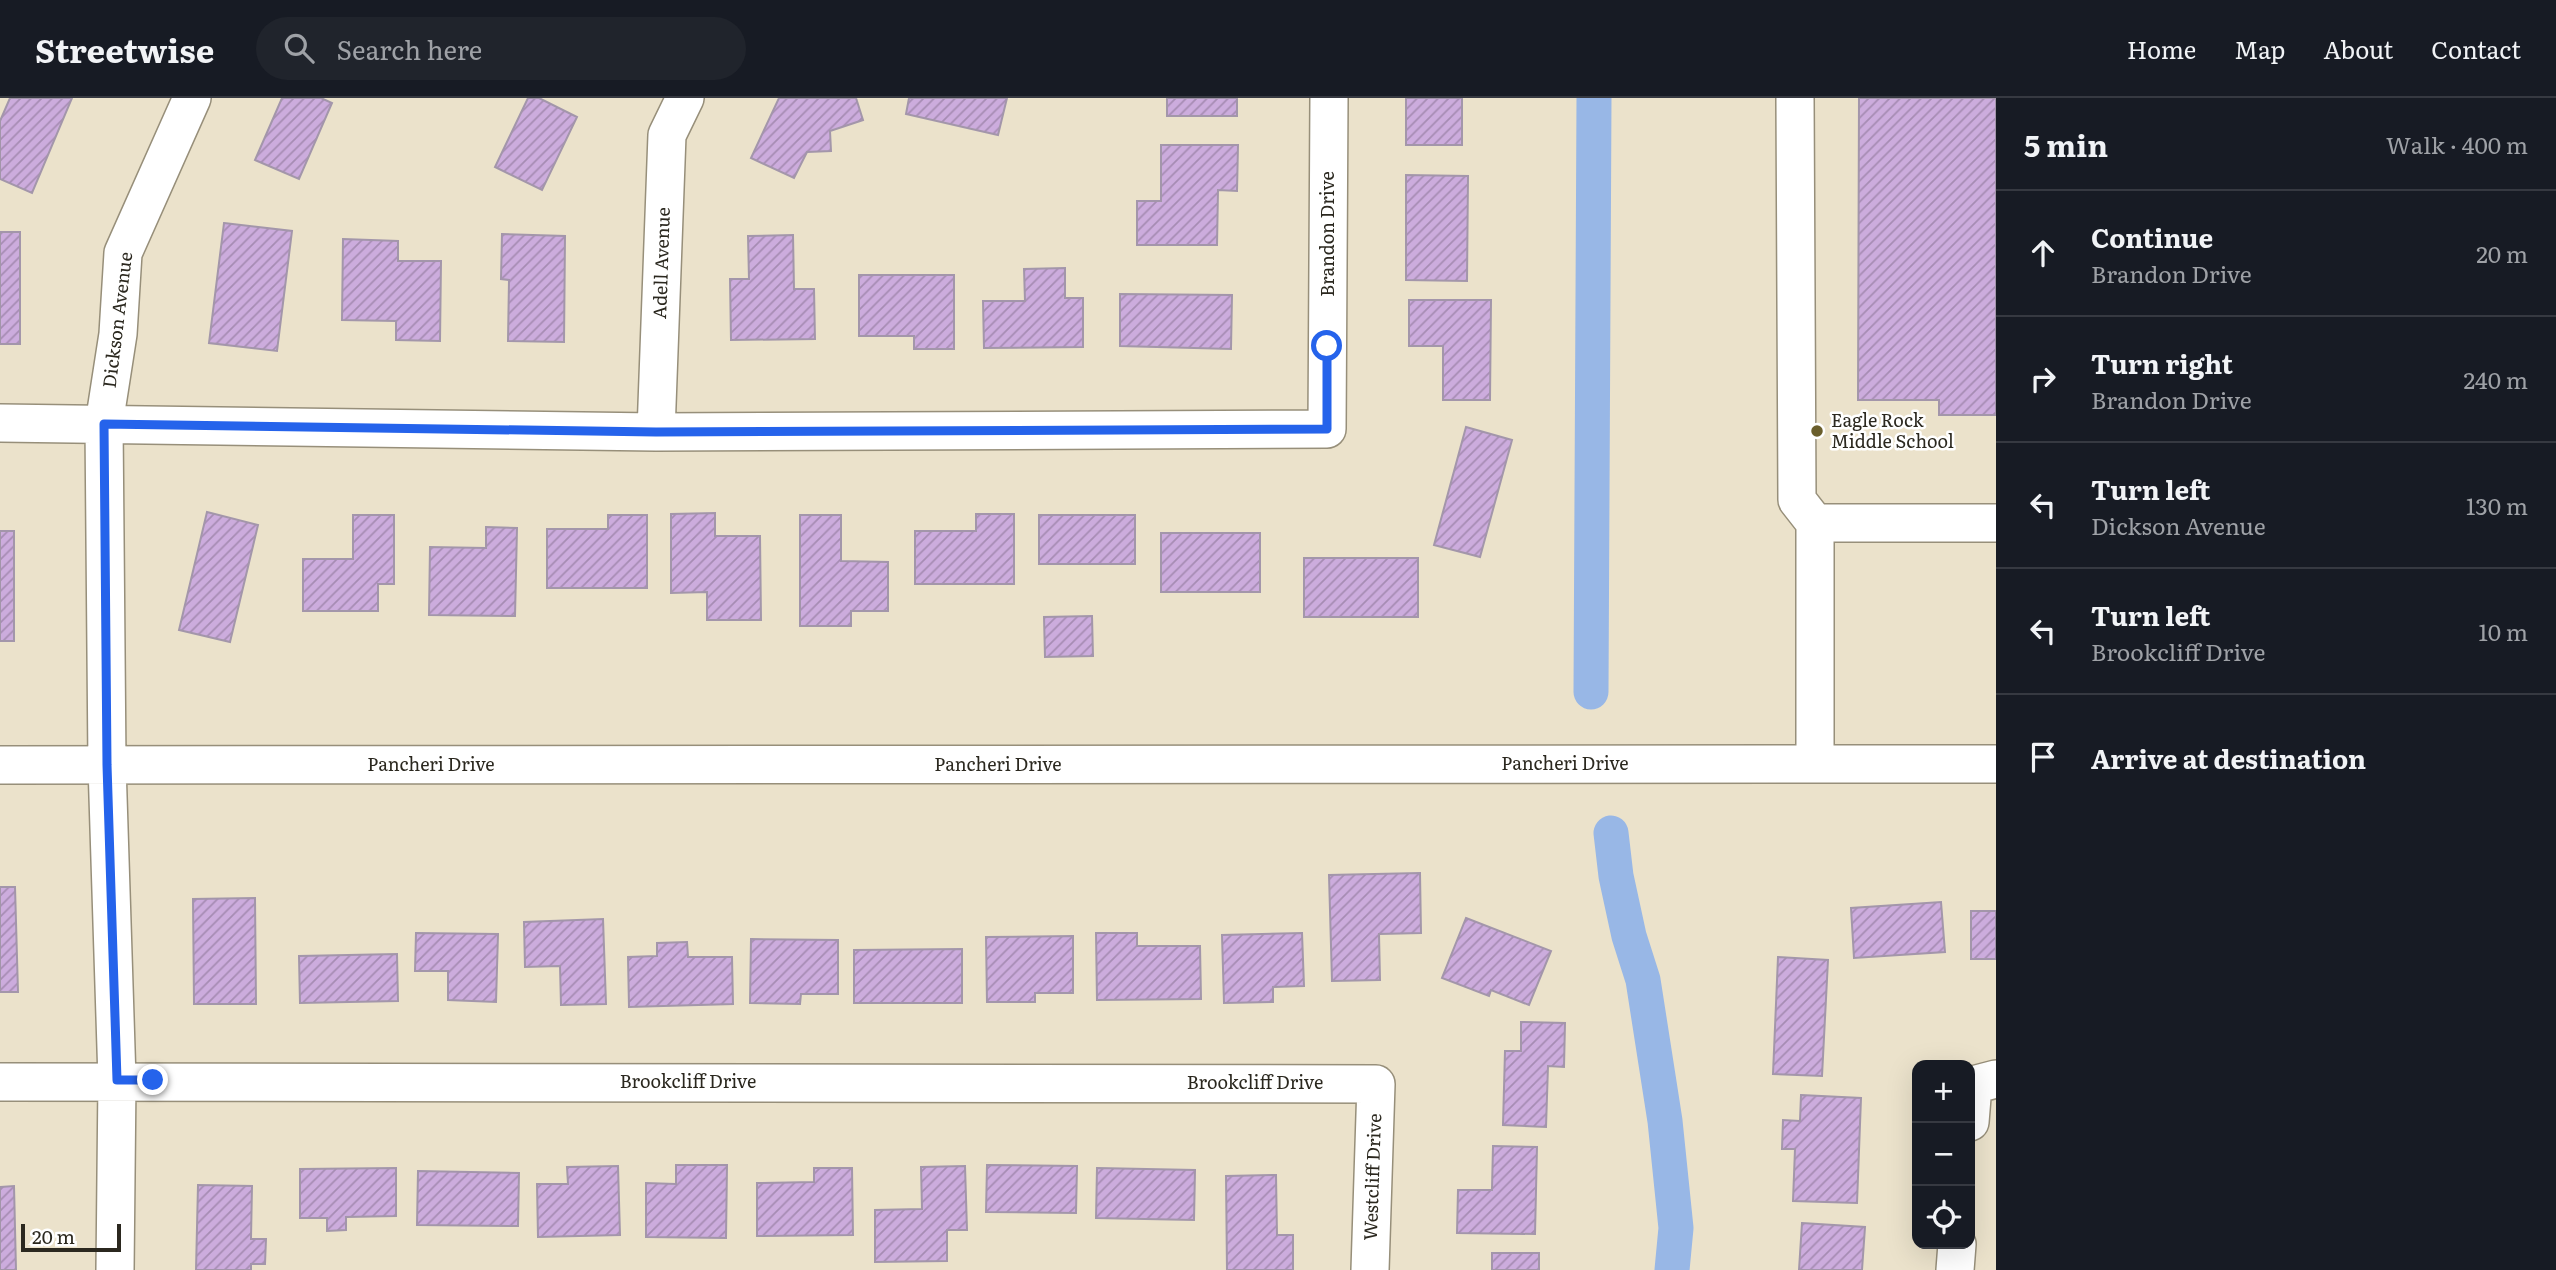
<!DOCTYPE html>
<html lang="en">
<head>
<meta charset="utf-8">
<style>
  :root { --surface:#171b24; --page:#20242c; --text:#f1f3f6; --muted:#9ea1a6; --line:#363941 }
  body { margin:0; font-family:Literata,serif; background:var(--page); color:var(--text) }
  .controls { position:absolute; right:21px; bottom:21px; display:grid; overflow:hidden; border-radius:14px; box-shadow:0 7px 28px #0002 }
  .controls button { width:63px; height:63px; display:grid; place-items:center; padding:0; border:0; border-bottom:2px solid var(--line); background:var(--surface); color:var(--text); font:35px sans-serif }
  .scale { position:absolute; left:21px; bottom:18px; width:100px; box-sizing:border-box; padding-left:7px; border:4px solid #2b281f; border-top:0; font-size:19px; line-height:24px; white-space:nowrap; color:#2b281f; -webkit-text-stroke:5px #fff; paint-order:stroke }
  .stop { position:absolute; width:21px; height:21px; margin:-16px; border:5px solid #2563eb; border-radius:50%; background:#fff }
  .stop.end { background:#2563eb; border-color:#fff; box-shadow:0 2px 7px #0008 }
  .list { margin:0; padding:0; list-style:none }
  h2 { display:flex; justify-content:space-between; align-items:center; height:91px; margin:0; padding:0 28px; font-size:30px }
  h2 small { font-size:23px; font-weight:400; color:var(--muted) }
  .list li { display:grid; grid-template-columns:46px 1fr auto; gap:21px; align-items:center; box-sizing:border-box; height:126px; padding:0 28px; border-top:2px solid var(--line) }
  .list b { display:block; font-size:26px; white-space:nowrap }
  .list p { margin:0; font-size:23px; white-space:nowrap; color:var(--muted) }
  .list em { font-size:23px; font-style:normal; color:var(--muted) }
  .icon { flex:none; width:38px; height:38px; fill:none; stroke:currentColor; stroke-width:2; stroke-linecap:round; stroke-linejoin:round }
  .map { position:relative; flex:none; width:1996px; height:1172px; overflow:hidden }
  header { display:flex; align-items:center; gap:42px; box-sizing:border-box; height:98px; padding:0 35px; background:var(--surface); border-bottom:2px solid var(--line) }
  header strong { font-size:33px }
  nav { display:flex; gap:38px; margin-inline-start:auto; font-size:24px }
  .search { width:490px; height:63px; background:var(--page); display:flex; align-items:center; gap:18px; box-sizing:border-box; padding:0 24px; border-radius:38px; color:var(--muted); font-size:26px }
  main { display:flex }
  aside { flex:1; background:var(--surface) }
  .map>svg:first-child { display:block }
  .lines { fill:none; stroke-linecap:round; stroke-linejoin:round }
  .canal { stroke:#98b7e6; stroke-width:35 }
  .building { fill:url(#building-hatch); stroke:#a396aa; stroke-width:2 }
  .minor-casing { stroke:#978f7a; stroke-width:40 }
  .minor { stroke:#fff; stroke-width:37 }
  .route { stroke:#2563eb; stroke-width:9 }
  .poi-dot { fill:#6a5e2b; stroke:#fff; stroke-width:2.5 }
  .labels { text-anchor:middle; stroke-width:5; stroke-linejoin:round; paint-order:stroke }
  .street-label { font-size:18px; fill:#2b281f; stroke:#fff }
  .poi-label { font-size:18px; fill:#2b281f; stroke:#fff; text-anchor:start }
</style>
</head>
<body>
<header>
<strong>Streetwise</strong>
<div class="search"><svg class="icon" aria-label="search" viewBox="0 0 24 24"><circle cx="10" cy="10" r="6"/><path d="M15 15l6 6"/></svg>Search here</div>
<nav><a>Home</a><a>Map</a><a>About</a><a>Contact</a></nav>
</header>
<main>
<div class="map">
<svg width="1996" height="1172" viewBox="0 0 1996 1172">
  <defs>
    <pattern id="building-hatch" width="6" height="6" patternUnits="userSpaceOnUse" patternTransform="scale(1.75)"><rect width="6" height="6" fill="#ccacdd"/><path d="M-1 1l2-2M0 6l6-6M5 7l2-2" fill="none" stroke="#a68cb3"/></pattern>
  </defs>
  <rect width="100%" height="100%" fill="#ebe2cb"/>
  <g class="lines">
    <path class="canal" d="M 1591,594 L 1594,0
      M 1611,735 L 1616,778 L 1629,838 L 1643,882 L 1665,1023 L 1676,1130 L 1672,1172"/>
  </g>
  <path class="building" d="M 10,0 L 72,0 L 32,95 L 0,81 L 0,23 Z
    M 282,0 L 321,0 L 332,5 L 299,81 L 255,62 Z
    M 528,0 L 539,0 L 577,19 L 542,92 L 495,69 Z
    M 779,0 L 856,0 L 863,22 L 830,33 L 831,53 L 807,54 L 794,80 L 751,60 Z
    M 909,0 L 1007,0 L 998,37 L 906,16 Z
    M 1167,0 L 1237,0 L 1237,18 L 1167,18 Z
    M 1406,0 L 1462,0 L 1462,47 L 1406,47 Z
    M 1859,0 L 1996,0 L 1996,317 L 1939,317 L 1939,302 L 1858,302 Z
    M 1161,47 L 1238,47 L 1237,93 L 1218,92 L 1217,147 L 1137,147 L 1137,103 L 1161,103 Z
    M 1406,77 L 1468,78 L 1467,183 L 1406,182 Z
    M 224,125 L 292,133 L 277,253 L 209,245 Z
    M 0,134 L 20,134 L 20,246 L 0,246 Z
    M 502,136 L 565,138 L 564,244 L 508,243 L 509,182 L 501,181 Z
    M 793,137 L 794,191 L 814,191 L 815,241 L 731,242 L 730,181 L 749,181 L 748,138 Z
    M 343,141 L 398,143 L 398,163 L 441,163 L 440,243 L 396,242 L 396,223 L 342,222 Z
    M 1065,170 L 1065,200 L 1083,200 L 1083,249 L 984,250 L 983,203 L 1025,203 L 1024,171 Z
    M 859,177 L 954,177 L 954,251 L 914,251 L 914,238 L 859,238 Z
    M 1120,196 L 1232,197 L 1231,251 L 1120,248 Z
    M 1409,202 L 1491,202 L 1490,302 L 1443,302 L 1443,248 L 1409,248 Z
    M 1466,329 L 1512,342 L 1480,459 L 1434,447 Z
    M 207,414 L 258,427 L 230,544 L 179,532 Z
    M 715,415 L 715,438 L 760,438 L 761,522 L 707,522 L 707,494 L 671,495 L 671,416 Z
    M 976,416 L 1014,416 L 1014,486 L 915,486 L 915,433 L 976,433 Z
    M 353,417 L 394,417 L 394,486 L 378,486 L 378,513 L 303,513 L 303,461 L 353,461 Z
    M 608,417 L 647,417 L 647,490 L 547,490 L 547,431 L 608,431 Z
    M 800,417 L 841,417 L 841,463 L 888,464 L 888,513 L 851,513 L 851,528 L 800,528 Z
    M 1039,417 L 1135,417 L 1135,466 L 1039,466 Z
    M 486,429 L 517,430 L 515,518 L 429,517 L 430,449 L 486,450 Z
    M 0,433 L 14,433 L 14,543 L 0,543 Z
    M 1161,435 L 1260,435 L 1260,494 L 1161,494 Z
    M 1304,460 L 1418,460 L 1418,519 L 1304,519 Z
    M 1092,518 L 1093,558 L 1045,559 L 1044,519 Z
    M 1420,775 L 1421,835 L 1379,836 L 1380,882 L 1332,883 L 1329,777 Z
    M 0,789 L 15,789 L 18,894 L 0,894 Z
    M 255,800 L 256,906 L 194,906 L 193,801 Z
    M 1941,804 L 1945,854 L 1854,860 L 1851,810 Z
    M 1971,813 L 1996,813 L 1996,861 L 1971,861 Z
    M 1466,820 L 1551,853 L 1529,907 L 1491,892 L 1489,898 L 1442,880 Z
    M 603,821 L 606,906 L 561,907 L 560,868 L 525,869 L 524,824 Z
    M 416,835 L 498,836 L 496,904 L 448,902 L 448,873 L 415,873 Z
    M 1096,835 L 1137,835 L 1137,848 L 1200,848 L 1201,901 L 1097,902 Z
    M 1302,835 L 1304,888 L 1273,889 L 1273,904 L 1224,905 L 1222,837 Z
    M 1073,838 L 1073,895 L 1035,895 L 1035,904 L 987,904 L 986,839 Z
    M 751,841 L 838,842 L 838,896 L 801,896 L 800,906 L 750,905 Z
    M 687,844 L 688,859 L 732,859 L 733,906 L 629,909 L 628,859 L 657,858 L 657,845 Z
    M 962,851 L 962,905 L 854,905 L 854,852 Z
    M 397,856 L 398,903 L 300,905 L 299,858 Z
    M 1778,859 L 1828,862 L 1822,978 L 1773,976 Z
    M 1521,924 L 1565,925 L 1564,969 L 1548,968 L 1546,1029 L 1503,1027 L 1505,953 L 1521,953 Z
    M 1801,997 L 1861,1000 L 1857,1105 L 1793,1103 L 1795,1051 L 1782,1051 L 1783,1022 L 1800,1023 Z
    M 1493,1048 L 1537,1049 L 1535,1136 L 1457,1135 L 1458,1092 L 1492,1092 Z
    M 676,1067 L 727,1067 L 726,1140 L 646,1139 L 646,1085 L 676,1086 Z
    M 987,1067 L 1077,1068 L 1076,1115 L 986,1114 Z
    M 618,1068 L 620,1137 L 538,1139 L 537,1086 L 568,1086 L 567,1069 Z
    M 965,1068 L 967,1132 L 947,1132 L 947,1163 L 875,1164 L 875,1112 L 922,1111 L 921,1069 Z
    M 396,1070 L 396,1118 L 346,1119 L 346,1132 L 327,1133 L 327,1120 L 300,1120 L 300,1071 Z
    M 814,1070 L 852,1070 L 853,1137 L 757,1138 L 757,1085 L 814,1084 Z
    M 1097,1070 L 1195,1072 L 1194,1122 L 1096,1120 Z
    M 418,1073 L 519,1075 L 518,1128 L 417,1127 Z
    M 1276,1077 L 1277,1137 L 1293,1137 L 1293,1172 L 1227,1172 L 1226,1078 Z
    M 198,1087 L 252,1088 L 251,1141 L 266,1141 L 265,1166 L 251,1166 L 251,1172 L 196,1172 Z
    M 14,1088 L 16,1172 L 0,1172 L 0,1089 Z
    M 1802,1125 L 1865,1129 L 1862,1172 L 1799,1172 Z
    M 1492,1155 L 1539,1155 L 1539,1172 L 1492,1172 Z"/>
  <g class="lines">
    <defs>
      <path id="minor" d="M 1795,0 L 1797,402 L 1815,425
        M 0,325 L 656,334 L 1327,331 L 1329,0
        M 656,334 L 667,37 L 685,0
        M 1815,666 L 1815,425 L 1996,425
        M 0,667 L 1996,666
        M 0,984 L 1376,986 L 1370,1172
        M 1970,1024 L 1973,987 L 1996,981
        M 115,1172 L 117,982 L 107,667 L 104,326 L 118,236 L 123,155 L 192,0
        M 1955,1172 L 1957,1146"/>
    </defs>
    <use href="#minor" class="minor-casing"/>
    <use href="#minor" class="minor"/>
  </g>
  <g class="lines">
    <path class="route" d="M 153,982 L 117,982 L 107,667 L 104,326 L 656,334 L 1327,331 L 1327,248"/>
  </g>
  <circle class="poi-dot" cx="1817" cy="333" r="7"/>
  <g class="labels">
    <g class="street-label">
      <text transform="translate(1328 136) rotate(-90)" y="6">Brandon Drive</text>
      <text transform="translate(662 165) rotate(-88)" y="6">Adell Avenue</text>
      <text transform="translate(118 222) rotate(-83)" y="6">Dickson Avenue</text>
      <text x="1565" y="672">Pancheri Drive</text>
      <text x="431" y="673">Pancheri Drive</text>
      <text x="998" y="673">Pancheri Drive</text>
      <text x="688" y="990">Brookcliff Drive</text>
      <text x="1255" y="991">Brookcliff Drive</text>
      <text transform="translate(1373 1079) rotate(-88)" y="6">Westcliff Drive</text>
    </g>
    <g class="poi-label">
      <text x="1831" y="329">Eagle Rock<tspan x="1831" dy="21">Middle School</tspan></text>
    </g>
  </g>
</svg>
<div class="controls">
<button>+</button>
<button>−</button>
<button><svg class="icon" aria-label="locate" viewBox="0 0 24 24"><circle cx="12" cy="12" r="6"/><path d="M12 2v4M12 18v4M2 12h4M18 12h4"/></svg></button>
</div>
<div class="scale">20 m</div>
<div class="stop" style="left:1327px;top:248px"></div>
<div class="stop end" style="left:153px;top:982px"></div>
</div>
<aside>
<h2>5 min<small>Walk · 400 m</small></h2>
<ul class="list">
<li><svg class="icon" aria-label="ahead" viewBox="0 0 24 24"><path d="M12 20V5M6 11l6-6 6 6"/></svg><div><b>Continue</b><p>Brandon Drive</p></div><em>20 m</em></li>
<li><svg class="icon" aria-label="right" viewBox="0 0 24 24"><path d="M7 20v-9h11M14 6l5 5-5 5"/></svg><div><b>Turn right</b><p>Brandon Drive</p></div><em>240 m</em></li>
<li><svg class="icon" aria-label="left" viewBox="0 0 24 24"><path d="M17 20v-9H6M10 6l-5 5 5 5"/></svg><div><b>Turn left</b><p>Dickson Avenue</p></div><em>130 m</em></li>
<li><svg class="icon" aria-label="left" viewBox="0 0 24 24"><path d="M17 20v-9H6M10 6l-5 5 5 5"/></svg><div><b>Turn left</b><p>Brookcliff Drive</p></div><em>10 m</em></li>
<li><svg class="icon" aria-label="arrive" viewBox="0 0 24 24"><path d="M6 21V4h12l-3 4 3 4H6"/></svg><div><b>Arrive at destination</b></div></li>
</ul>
</aside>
</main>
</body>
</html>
